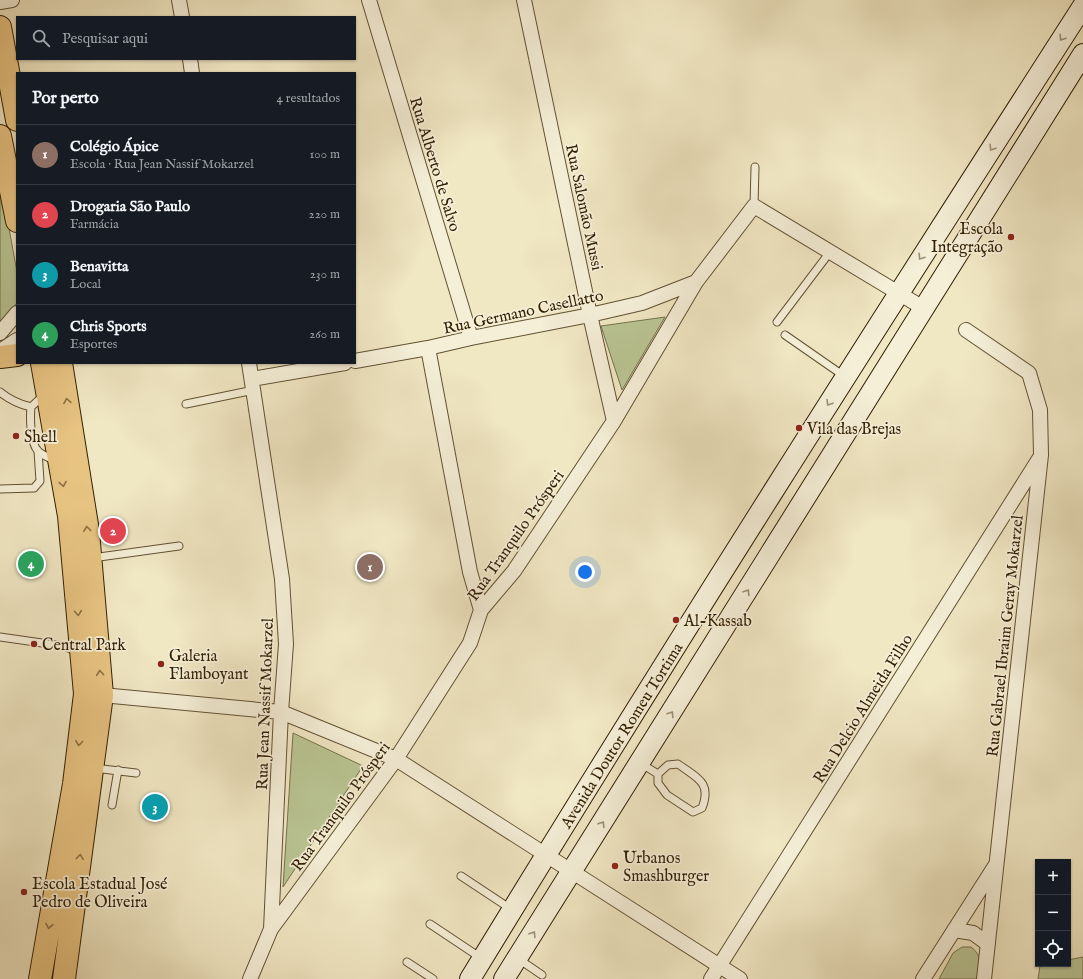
<!DOCTYPE html>
<html lang="pt">
<head>
<meta charset="utf-8">
<style>
  :root { --surface:#171b24; --page:#20242c; --text:#f1f3f6; --muted:#9ea1a6; --line:#363941; --accent:#c59692 }
  body { margin:0; font-family:"IM FELL English",serif; background:var(--page); color:var(--text) }
  .controls { position:absolute; right:12px; bottom:12px; display:grid; overflow:hidden; border-radius:0px; box-shadow:0 1px 3px #0004 }
  .controls button { width:36px; height:36px; display:grid; place-items:center; padding:0; border:0; border-bottom:1px solid var(--line); background:var(--surface); color:var(--text); font:20px sans-serif }
  .you { position:absolute; left:585px; top:572px; width:14px; height:14px; margin:-10px; border:3px solid #fff; border-radius:50%; background:#1a73e8; box-shadow:0 0 0 6px #1a73e833 }
  .badge { display:grid; place-items:center; width:26px; height:26px; border-radius:50%; background:var(--accent); color:#fff; font-size:13px; font-weight:700 }
  .pin { position:absolute; translate:-50% -50%; border:2px solid #fff; box-shadow:0 1px 4px #0006 }
  .list { margin:0; padding:0; list-style:none }
  h2 { display:flex; justify-content:space-between; align-items:center; height:52px; margin:0; padding:0 16px; font-size:17px }
  h2 small { font-size:13px; font-weight:400; color:var(--muted) }
  .list li { display:grid; grid-template-columns:26px 1fr auto; gap:12px; align-items:center; box-sizing:border-box; height:60px; padding:0 16px; border-top:1px solid var(--line) }
  .list b { display:block; font-size:15px; white-space:nowrap }
  .list p { margin:0; font-size:13px; white-space:nowrap; color:var(--muted) }
  .list em { font-size:13px; font-style:normal; color:var(--muted) }
  .icon { flex:none; width:22px; height:22px; fill:none; stroke:currentColor; stroke-width:2; stroke-linecap:round; stroke-linejoin:round }
  .map { position:relative; flex:none; width:1083px; height:979px; overflow:hidden }
  .search { position:absolute; background:var(--surface); box-shadow:0 1px 3px #0004; left:16px; top:16px; width:340px; height:44px; display:flex; align-items:center; gap:10px; box-sizing:border-box; padding:0 14px; border-radius:0px; color:var(--muted); font-size:15px }
  .panel { position:absolute; background:var(--surface); box-shadow:0 1px 3px #0004; left:16px; top:72px; width:340px; height:292px; border-radius:0px }
  .map>svg:first-child { display:block }
  .green { fill:#bac594; stroke:#76724b }
  .lines { fill:none; stroke-linecap:round; stroke-linejoin:round }
  .service-casing { stroke:#625132; stroke-width:9 }
  .minor-casing { stroke:#625132; stroke-width:16 }
  .secondary-casing { stroke:#321f02; stroke-width:22 }
  .primary-casing { stroke:#321f02; stroke-width:24 }
  .service { stroke:#f5efd8; stroke-width:7 }
  .minor { stroke:#f5efd8; stroke-width:14 }
  .secondary { stroke:#f5efd8; stroke-width:20 }
  .primary { stroke:#e8c482; stroke-width:22 }
  .oneway { stroke:#9d9178 }
  .oneway2 { stroke:#8d7242 }
  .poi-dot { fill:#8f2418; stroke:#f5efd8; stroke-width:1.5 }
  .labels { text-anchor:middle; stroke-width:3.5; stroke-linejoin:round; paint-order:stroke }
  .street-label { font-size:16px; fill:#321f02; stroke:#f5efd8 }
  .poi-label { font-size:16px; fill:#321f02; stroke:#f5efd8; text-anchor:start }
</style>
</head>
<body>
<div class="map">
<svg width="1083" height="979" viewBox="0 0 1083 979">
  <rect width="100%" height="100%" fill="#f0e7c3"/>
  <filter id="stains"><feTurbulence type="fractalNoise" baseFrequency=".005" numOctaves="4"/><feColorMatrix values="0 0 0 0 .2 0 0 0 0 .09 0 0 0 0 .02 0 0 0 .5 -.17"/></filter>
  <radialGradient id="worn" r=".72"><stop offset=".6" stop-color="#630" stop-opacity="0"/><stop offset="1" stop-color="#630" stop-opacity=".3"/></radialGradient>
  <path class="green" d="M 0,179 L 17,272 L 17,303 L 0,322 Z
    M 665,317 L 622,390 L 601,326 Z
    M 293,733 L 363,766 L 283,887 Z
    M 962,947 L 971,947 C 983,956 980,965 978,979 L 939,979 L 953,953 Z
    M 1083,957 L 1083,979 L 1038,979 L 1040,966 L 1068,964 L 1068,960 Z"/>
  <g class="lines">
    <defs>
      <path id="service" d="M 754,206 L 755,167
        M 777,322 L 830,252
        M 785,335 L 844,376
        M 0,392 C 10,400 18,404 31,407
        M 44,395 L 31,407 C 30,417 30,443 38,451 C 42,455 50,458 55,461
        M 186,404 L 254,390
        M 0,489 L 34,488 L 40,481 L 38,451
        M 92,558 L 179,546
        M 0,637 L 63,646 L 77,651
        M 640,763 L 658,774
        M 678,764 C 697,778 712,782 702,808 L 693,812 L 667,795 L 658,783 L 658,774 L 668,765 Z
        M 94,768 L 136,773
        M 112,805 L 118,770
        M 461,876 L 511,909
        M 430,924 L 481,958
        M 517,958 L 542,975
        M 407,962 L 433,979"/>
      <path id="minor" d="M 179,0 L 182,17
        M 369,0 L 471,338
        M 524,0 L 590,315 L 614,421
        M 0,2 L 12,0
        M 190,59 L 192,73
        M 966,330 L 1029,373 L 1040,410 L 1041,455 L 984,979
        M 0,333 L 17,313
        M 428,348 L 470,572 L 481,610
        M 0,351 L 17,340
        M 355,361 L 428,348 L 471,338 L 590,315 L 642,303 L 696,282
        M 249,363 L 282,579 L 286,644 L 281,712 L 271,929
        M 252,379 L 345,363
        M 102,695 L 281,712 L 396,759 L 740,979
        M 954,930 L 973,933 L 988,944
        M 250,979 L 271,929 L 396,759 L 470,643 L 481,610 L 514,571 L 614,421 L 696,282 L 754,206 L 925,309
        M 711,979 L 1039,459
        M 923,979 L 995,866"/>
      <path id="secondary" d="M 470,979 C 670,651 876,328 1083,6
        M 504,979 L 1083,54"/>
      <path id="primary" d="M 0,27 L 17,120
        M 0,136 L 17,221
        M 0,357 L 17,355
        M 61,363 L 88,531 L 102,695 L 64,979
        M 40,979 L 74,784 L 85,694 L 69,516 L 42,363"/>
    </defs>
    <use href="#service" class="service-casing"/>
    <use href="#minor" class="minor-casing"/>
    <use href="#secondary" class="secondary-casing"/>
    <use href="#primary" class="primary-casing"/>
    <use href="#service" class="service"/>
    <use href="#minor" class="minor"/>
    <use href="#secondary" class="secondary"/>
    <use href="#primary" class="primary"/>
  </g>
  <defs><path id="oneway-chevron" d="M-2-3.5L2.5 0L-2 3.5" fill="none" stroke-width="1.6" stroke-linecap="round" stroke-linejoin="round"/></defs>
  <g class="oneway">
    <use href="#oneway-chevron" transform="translate(1062 38) rotate(123)"/>
    <use href="#oneway-chevron" transform="translate(992 148) rotate(123)"/>
    <use href="#oneway-chevron" transform="translate(921 257) rotate(123)"/>
    <use href="#oneway-chevron" transform="translate(829 403) rotate(122)"/>
    <use href="#oneway-chevron" transform="translate(747 592) rotate(-58)"/>
    <use href="#oneway-chevron" transform="translate(671 714) rotate(-58)"/>
    <use href="#oneway-chevron" transform="translate(602 824) rotate(-58)"/>
    <use href="#oneway-chevron" transform="translate(533 934) rotate(-58)"/>
  </g>
  <g class="oneway2">
    <use href="#oneway-chevron" transform="translate(67 401) rotate(-99)"/>
    <use href="#oneway-chevron" transform="translate(63 484) rotate(80)"/>
    <use href="#oneway-chevron" transform="translate(87 529) rotate(-97)"/>
    <use href="#oneway-chevron" transform="translate(78 613) rotate(85)"/>
    <use href="#oneway-chevron" transform="translate(100 673) rotate(-95)"/>
    <use href="#oneway-chevron" transform="translate(79 743) rotate(97)"/>
    <use href="#oneway-chevron" transform="translate(80 857) rotate(-83)"/>
    <use href="#oneway-chevron" transform="translate(49 926) rotate(100)"/>
  </g>
  <g class="poi-dot">
    <circle cx="1011" cy="237" r="4"/>
    <circle cx="799" cy="428" r="4"/>
    <circle cx="16" cy="436" r="4"/>
    <circle cx="676" cy="620" r="4"/>
    <circle cx="34" cy="644" r="4"/>
    <circle cx="161" cy="664" r="4"/>
    <circle cx="615" cy="866" r="4"/>
    <circle cx="24" cy="892" r="4"/>
  </g>
  <g class="labels">
    <g class="street-label">
      <text transform="translate(436 164) rotate(73)" y="6">Rua Alberto de Salvo</text>
      <text transform="translate(585 207) rotate(78)" y="6">Rua Salomão Mussi</text>
      <text transform="translate(523 311) rotate(-12)" y="6">Rua Germano Casellatto</text>
      <text transform="translate(515 535) rotate(-55)" y="6">Rua Tranquilo Prósperi</text>
      <text transform="translate(1004 636) rotate(-84)" y="6">Rua Gabrael Ibraim Geray Mokarzel</text>
      <text transform="translate(264 704) rotate(-88)" y="6">Rua Jean Nassif Mokarzel</text>
      <text transform="translate(862 708) rotate(-58)" y="6">Rua Delcio Almeida Filho</text>
      <text transform="translate(621 735) rotate(-58)" y="6">Avenida Doutor Romeu Tortima</text>
      <text transform="translate(340 806) rotate(-54)" y="6">Rua Tranquilo Prósperi</text>
    </g>
    <g class="poi-label">
      <text x="1003" y="234" text-anchor="end">Escola<tspan x="1003" dy="18">Integração</tspan></text>
      <text x="807" y="434">Vila das Brejas</text>
      <text x="24" y="442">Shell</text>
      <text x="684" y="626">Al-Kassab</text>
      <text x="42" y="650">Central Park</text>
      <text x="169" y="661">Galeria<tspan x="169" dy="18">Flamboyant</tspan></text>
      <text x="623" y="863">Urbanos<tspan x="623" dy="18">Smashburger</tspan></text>
      <text x="32" y="889">Escola Estadual José<tspan x="32" dy="18">Pedro de Oliveira</tspan></text>
    </g>
  </g>
  <rect width="100%" height="100%" filter="url(#stains)"/>
  <rect width="100%" height="100%" fill="url(#worn)"/>
</svg>
<div class="controls">
<button>+</button>
<button>−</button>
<button><svg class="icon" aria-label="locate" viewBox="0 0 24 24"><circle cx="12" cy="12" r="6"/><path d="M12 2v4M12 18v4M2 12h4M18 12h4"/></svg></button>
</div>
<div class="you"></div>
<div class="pin badge" style="left:370px;top:567px;background:#8d6e63">1</div>
<div class="pin badge" style="left:113px;top:531px;background:#e0444e">2</div>
<div class="pin badge" style="left:155px;top:807px;background:#0f9aa8">3</div>
<div class="pin badge" style="left:31px;top:564px;background:#2e9e5b">4</div>
<div class="search"><svg class="icon" aria-label="search" viewBox="0 0 24 24"><circle cx="10" cy="10" r="6"/><path d="M15 15l6 6"/></svg>Pesquisar aqui</div>
<section class="panel">
<h2>Por perto<small>4 resultados</small></h2>
<ul class="list">
<li><span class="badge" style="background:#8d6e63">1</span><div><b>Colégio Ápice</b><p>Escola · Rua Jean Nassif Mokarzel</p></div><em>100 m</em></li>
<li><span class="badge" style="background:#e0444e">2</span><div><b>Drogaria São Paulo</b><p>Farmácia</p></div><em>220 m</em></li>
<li><span class="badge" style="background:#0f9aa8">3</span><div><b>Benavitta</b><p>Local</p></div><em>230 m</em></li>
<li><span class="badge" style="background:#2e9e5b">4</span><div><b>Chris Sports</b><p>Esportes</p></div><em>260 m</em></li>
</ul>
</section>
</div>
</body>
</html>
